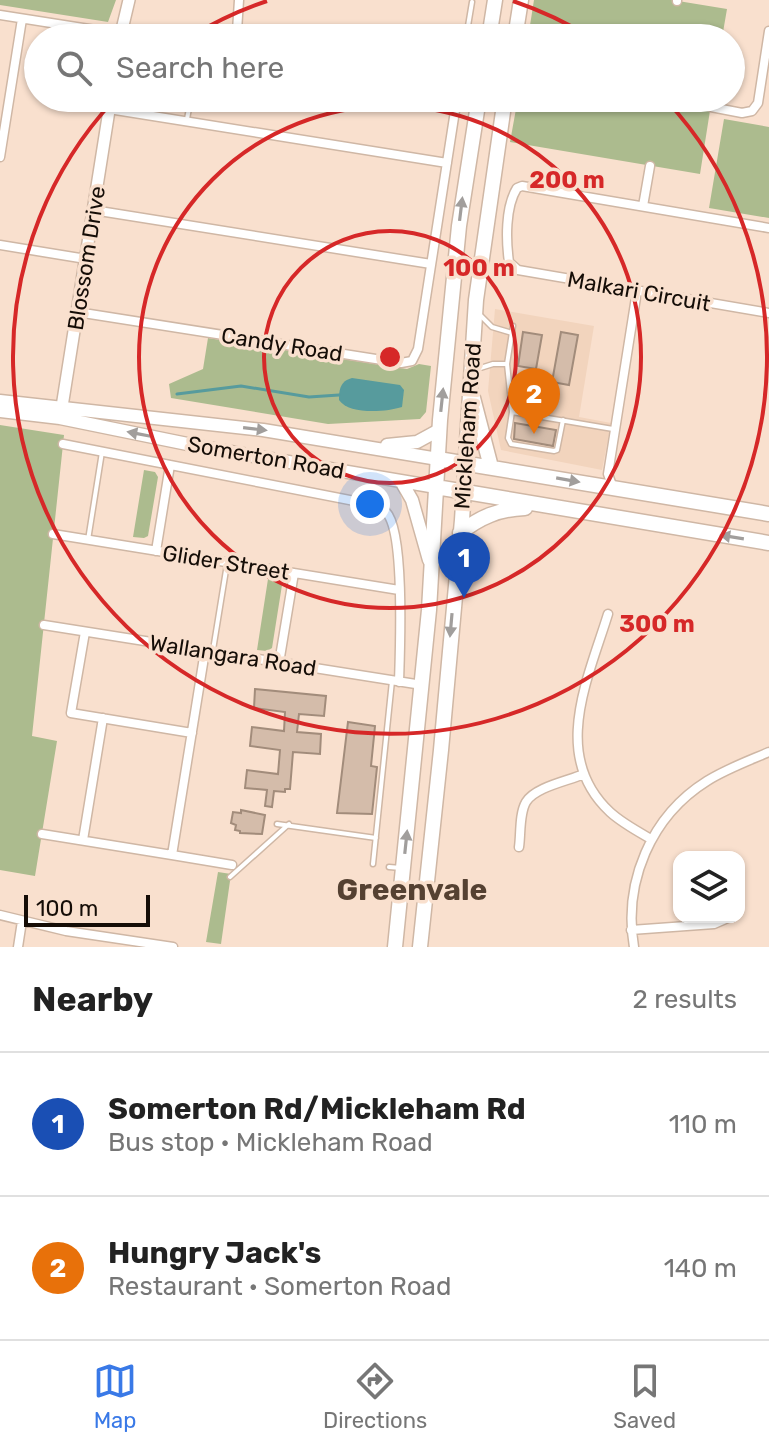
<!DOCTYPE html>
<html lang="en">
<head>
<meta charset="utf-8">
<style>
  :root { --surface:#fff; --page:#f2f2f2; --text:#222; --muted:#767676; --line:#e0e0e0; --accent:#3979e7 }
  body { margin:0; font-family:Rubik,sans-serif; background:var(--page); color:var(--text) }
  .controls { position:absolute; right:24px; bottom:24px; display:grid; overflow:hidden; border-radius:16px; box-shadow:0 2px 6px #0004 }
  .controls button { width:72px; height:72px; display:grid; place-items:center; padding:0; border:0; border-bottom:2px solid var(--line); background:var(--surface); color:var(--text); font:40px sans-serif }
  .scale { position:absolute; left:24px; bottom:20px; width:126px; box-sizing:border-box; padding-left:8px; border:4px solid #150d07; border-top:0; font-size:22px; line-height:28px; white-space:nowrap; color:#150d07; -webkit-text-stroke:6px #f9e0ce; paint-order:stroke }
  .you { position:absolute; left:370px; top:504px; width:28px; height:28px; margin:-20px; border:6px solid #fff; border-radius:50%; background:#1a73e8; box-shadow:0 0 0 12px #1a73e833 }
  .badge { display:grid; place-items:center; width:52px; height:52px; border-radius:50%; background:var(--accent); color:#fff; font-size:26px; font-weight:700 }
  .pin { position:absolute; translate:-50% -66px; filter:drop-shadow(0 2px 4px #0008) }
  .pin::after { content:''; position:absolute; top:42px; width:28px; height:24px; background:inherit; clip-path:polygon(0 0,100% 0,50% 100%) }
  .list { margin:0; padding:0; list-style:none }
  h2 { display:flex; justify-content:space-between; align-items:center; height:104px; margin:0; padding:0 32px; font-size:34px }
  h2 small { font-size:26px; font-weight:400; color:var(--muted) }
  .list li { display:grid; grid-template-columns:52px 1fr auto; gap:24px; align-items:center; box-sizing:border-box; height:144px; padding:0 32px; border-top:2px solid var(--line) }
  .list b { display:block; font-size:30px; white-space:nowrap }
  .list p { margin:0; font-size:26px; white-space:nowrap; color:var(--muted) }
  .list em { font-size:26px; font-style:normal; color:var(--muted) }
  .icon { flex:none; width:44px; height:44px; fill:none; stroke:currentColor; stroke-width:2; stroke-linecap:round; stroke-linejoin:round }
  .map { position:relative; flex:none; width:769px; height:947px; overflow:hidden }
  .search { position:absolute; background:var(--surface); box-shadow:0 2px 6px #0004; left:24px; right:24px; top:24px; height:88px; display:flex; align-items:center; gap:20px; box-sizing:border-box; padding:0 28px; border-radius:44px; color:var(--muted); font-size:30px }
  .sheet { height:392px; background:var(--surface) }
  nav { display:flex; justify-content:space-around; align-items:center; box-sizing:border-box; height:112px; border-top:2px solid var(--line); background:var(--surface); font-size:22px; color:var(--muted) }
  nav a { display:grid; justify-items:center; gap:4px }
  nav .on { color:var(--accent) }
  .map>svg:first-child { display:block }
  .built { fill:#f2d4bd }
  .green { fill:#acbb8e }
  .water { fill:#579b9d }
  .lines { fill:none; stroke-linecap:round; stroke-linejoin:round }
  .stream { stroke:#579b9d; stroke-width:3 }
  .building { fill:#d4bcaa; stroke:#a28c7b; stroke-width:2 }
  .service-casing { stroke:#cfb7a5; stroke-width:7 }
  .minor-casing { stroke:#cfb7a5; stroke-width:11 }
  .tertiary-casing { stroke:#cfb7a5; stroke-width:14 }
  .secondary-casing { stroke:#cfb7a5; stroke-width:15 }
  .primary-casing { stroke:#cfb7a5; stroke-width:17 }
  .service { stroke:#fff; stroke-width:4 }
  .minor { stroke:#fff; stroke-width:8 }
  .tertiary { stroke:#fff; stroke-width:11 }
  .secondary { stroke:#fff; stroke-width:12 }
  .primary { stroke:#fff; stroke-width:14 }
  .oneway { fill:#a19e9c }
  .ring { fill:none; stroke:#d62828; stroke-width:4 }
  .labels { text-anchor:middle; stroke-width:7; stroke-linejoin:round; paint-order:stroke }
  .street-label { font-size:22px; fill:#150d07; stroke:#f9e0ce }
  .district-label { font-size:30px; font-weight:bold; fill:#554132; stroke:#f9e0ce }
  .centre { fill:#d62828; stroke:#f9e0ce; stroke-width:4 }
  .ring-label { font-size:24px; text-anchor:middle; font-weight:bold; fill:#d62828; stroke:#f9e0ce; stroke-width:7; stroke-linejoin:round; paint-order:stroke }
</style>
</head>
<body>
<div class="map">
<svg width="769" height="947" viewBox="0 0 769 947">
  <rect width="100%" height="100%" fill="#f9e0ce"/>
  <path class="built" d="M 495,309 L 594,326 L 579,417 L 611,423 L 602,470 L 501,450 L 488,391 Z"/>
  <path class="green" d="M 0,0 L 116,0 L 108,22 L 0,5 Z
    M 534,0 L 672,0 L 727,9 L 722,38 L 528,38 Z
    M 518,98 L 712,98 L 700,174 L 510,142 Z
    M 724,119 L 769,127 L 769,218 L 709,208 Z
    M 208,338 L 407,369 L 419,364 L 431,366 L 426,412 L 420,419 L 328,424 L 171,398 L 169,384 L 203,369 Z
    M 0,425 L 64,435 L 32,736 L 57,741 L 35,876 L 0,870 Z
    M 144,470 L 155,472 L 158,477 L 148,536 L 144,538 L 133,537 Z
    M 268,579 L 279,580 L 282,585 L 272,648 L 267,651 L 257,650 Z
    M 218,872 L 231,874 L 221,944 L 206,942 Z"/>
  <path class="water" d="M 352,378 L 400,385 L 404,390 L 402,407 C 386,412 349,415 339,400 C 339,390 340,381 352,378 Z"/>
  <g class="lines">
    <path class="stream" d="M 177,394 L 241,386 L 309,397 L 339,395"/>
  </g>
  <path class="building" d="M 523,332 L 542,335 L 536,369 L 518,366 Z
    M 561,332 L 578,335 L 569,385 L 552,382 Z
    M 515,423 L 556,430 L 553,446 L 514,439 Z
    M 255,689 L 326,696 L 324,716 L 299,714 L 297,732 L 321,734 L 320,754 L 293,752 L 290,789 L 285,789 L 285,792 L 274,791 L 272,807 L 265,806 L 267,790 L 245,788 L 247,770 L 278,774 L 280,750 L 250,746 L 252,727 L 284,731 L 285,712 L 254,708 Z
    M 348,722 L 375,726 L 371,766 L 377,767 L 372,814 L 337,813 Z
    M 241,810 L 265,815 L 262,834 L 240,833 L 240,831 L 235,830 L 236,825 L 231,823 L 233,812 L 241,813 Z"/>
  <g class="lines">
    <defs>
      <path id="service" d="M 200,38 L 200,37
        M 466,38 L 472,2
        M 187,119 L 191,98
        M 480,315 L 492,327 L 512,333
        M 513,326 L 507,364 L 512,412 L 613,429
        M 474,370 L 493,364 L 507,364
        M 512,412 L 508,438 L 511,444 L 554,451 L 557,450 L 563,420
        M 88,540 L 102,452
        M 213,650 L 227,564
        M 277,824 L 376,838
        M 373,864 L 392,681
        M 389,867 L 401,868
        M 230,877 L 289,824"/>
      <path id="minor" d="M 239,0 L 237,31 L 244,34 L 265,38
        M 677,1 L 677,0
        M 0,15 L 121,34
        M 711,107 L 742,113 L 752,111 L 758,103 L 769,31
        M 109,109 L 447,163
        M 0,157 L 22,19
        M 643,206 L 650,166
        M 93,210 L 431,264
        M 769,228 L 522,186 L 517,188 C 505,207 506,241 509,262 L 518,270 L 769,313
        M 0,245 L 86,259
        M 77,312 L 401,363 L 412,361 L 418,349 L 457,98
        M 63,444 L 375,505 C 379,507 383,509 386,512 C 405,531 400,651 399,682
        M 613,488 L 608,474 L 637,291
        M 53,534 L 399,590
        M 156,551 L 170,465
        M 608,614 C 588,679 550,756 610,812 C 622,823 637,831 651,839
        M 44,625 L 422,685
        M 85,632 L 71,713 L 192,733
        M 279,663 L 294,573
        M 42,834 L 172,855 L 205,651
        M 83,840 L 103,718
        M 519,847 C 521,834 519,814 526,802 C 535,787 568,781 584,774
        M 172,855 L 232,865
        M 0,915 L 66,931 L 173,947
        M 631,930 L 714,924 L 730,917
        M 18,947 L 22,921
        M 634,947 C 623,882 651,816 707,781 C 726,769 748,761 769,752"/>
      <path id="tertiary" d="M 120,38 L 129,0
        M 61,413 L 111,98"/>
      <path id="secondary" d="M 0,401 L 263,430 L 438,459
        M 0,411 L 60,418 L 207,448 L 436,487
        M 387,445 L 417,442 L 439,430
        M 401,481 L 412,500 L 429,560"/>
      <path id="primary" d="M 489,38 L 495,0
        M 515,38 L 521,0
        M 473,398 L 491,467
        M 438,459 L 769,514
        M 436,487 L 769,543
        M 460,533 C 480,517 499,509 525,508
        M 395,947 L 429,610 L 440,420 L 459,226 L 479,98
        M 420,947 L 441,750 L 462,520 L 476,300 L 505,98"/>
    </defs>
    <use href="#service" class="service-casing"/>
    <use href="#minor" class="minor-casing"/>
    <use href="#tertiary" class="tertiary-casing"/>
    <use href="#secondary" class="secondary-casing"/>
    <use href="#primary" class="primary-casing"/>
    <use href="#service" class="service"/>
    <use href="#minor" class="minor"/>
    <use href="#tertiary" class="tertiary"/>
    <use href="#secondary" class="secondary"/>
    <use href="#primary" class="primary"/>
  </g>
  <defs><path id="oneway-solid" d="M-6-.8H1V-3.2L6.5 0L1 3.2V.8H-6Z" transform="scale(2)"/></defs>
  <g class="oneway">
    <use href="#oneway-solid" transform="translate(461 209) rotate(-83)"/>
    <use href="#oneway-solid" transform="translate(442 400) rotate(-84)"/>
    <use href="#oneway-solid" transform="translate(255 429) rotate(7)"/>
    <use href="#oneway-solid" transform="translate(139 434) rotate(-169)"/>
    <use href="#oneway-solid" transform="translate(568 480) rotate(10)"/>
    <use href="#oneway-solid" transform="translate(732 537) rotate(-171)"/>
    <use href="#oneway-solid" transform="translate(451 625) rotate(95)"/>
    <use href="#oneway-solid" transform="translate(406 842) rotate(-84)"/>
  </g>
  <g class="ring">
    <circle cx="390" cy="357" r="126"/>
    <circle cx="390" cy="357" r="251"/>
    <path d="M190 37A377 377 0 0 1 267 1M513 1A377 377 0 0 1 590 37M666 100A377 377 0 1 1 114 100"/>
  </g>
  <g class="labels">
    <g class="street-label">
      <text transform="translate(86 258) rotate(-81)" y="8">Blossom Drive</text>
      <text transform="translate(639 291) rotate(10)" y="8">Malkari Circuit</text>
      <text transform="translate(282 344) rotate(9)" y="8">Candy Road</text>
      <text transform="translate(467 426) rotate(-86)" y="8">Mickleham Road</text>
      <text transform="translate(266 457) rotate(10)" y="8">Somerton Road</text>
      <text transform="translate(226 562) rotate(9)" y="8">Glider Street</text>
      <text transform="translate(233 655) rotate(9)" y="8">Wallangara Road</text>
    </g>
    <g class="district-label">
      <text x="412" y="900">Greenvale</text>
    </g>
  </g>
  <circle cx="390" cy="357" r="12" class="centre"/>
  <g class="ring-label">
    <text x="567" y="188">200 m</text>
    <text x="479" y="276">100 m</text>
    <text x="657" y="632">300 m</text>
  </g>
</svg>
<div class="controls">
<button><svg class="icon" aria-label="layers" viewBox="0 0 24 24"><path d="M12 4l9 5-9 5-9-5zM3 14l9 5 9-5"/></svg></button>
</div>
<div class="scale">100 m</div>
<div class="you"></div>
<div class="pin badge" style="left:464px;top:598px;background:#1a4fb4">1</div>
<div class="pin badge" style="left:534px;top:434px;background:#e8710a">2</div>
<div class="search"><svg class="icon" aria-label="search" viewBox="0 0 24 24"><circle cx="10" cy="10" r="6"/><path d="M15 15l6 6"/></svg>Search here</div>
</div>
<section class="sheet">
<h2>Nearby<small>2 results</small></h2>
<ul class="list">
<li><span class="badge" style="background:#1a4fb4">1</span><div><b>Somerton Rd/Mickleham Rd</b><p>Bus stop · Mickleham Road</p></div><em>110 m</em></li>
<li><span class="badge" style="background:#e8710a">2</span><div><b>Hungry Jack's</b><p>Restaurant · Somerton Road</p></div><em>140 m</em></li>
</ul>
</section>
<nav>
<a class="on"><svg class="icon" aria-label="map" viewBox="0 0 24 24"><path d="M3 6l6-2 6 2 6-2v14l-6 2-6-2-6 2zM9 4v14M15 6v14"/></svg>Map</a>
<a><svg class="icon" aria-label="directions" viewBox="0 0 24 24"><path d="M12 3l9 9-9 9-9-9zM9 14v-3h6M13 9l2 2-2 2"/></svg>Directions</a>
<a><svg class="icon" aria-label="saved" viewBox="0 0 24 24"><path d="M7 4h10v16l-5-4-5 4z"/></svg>Saved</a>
</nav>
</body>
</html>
